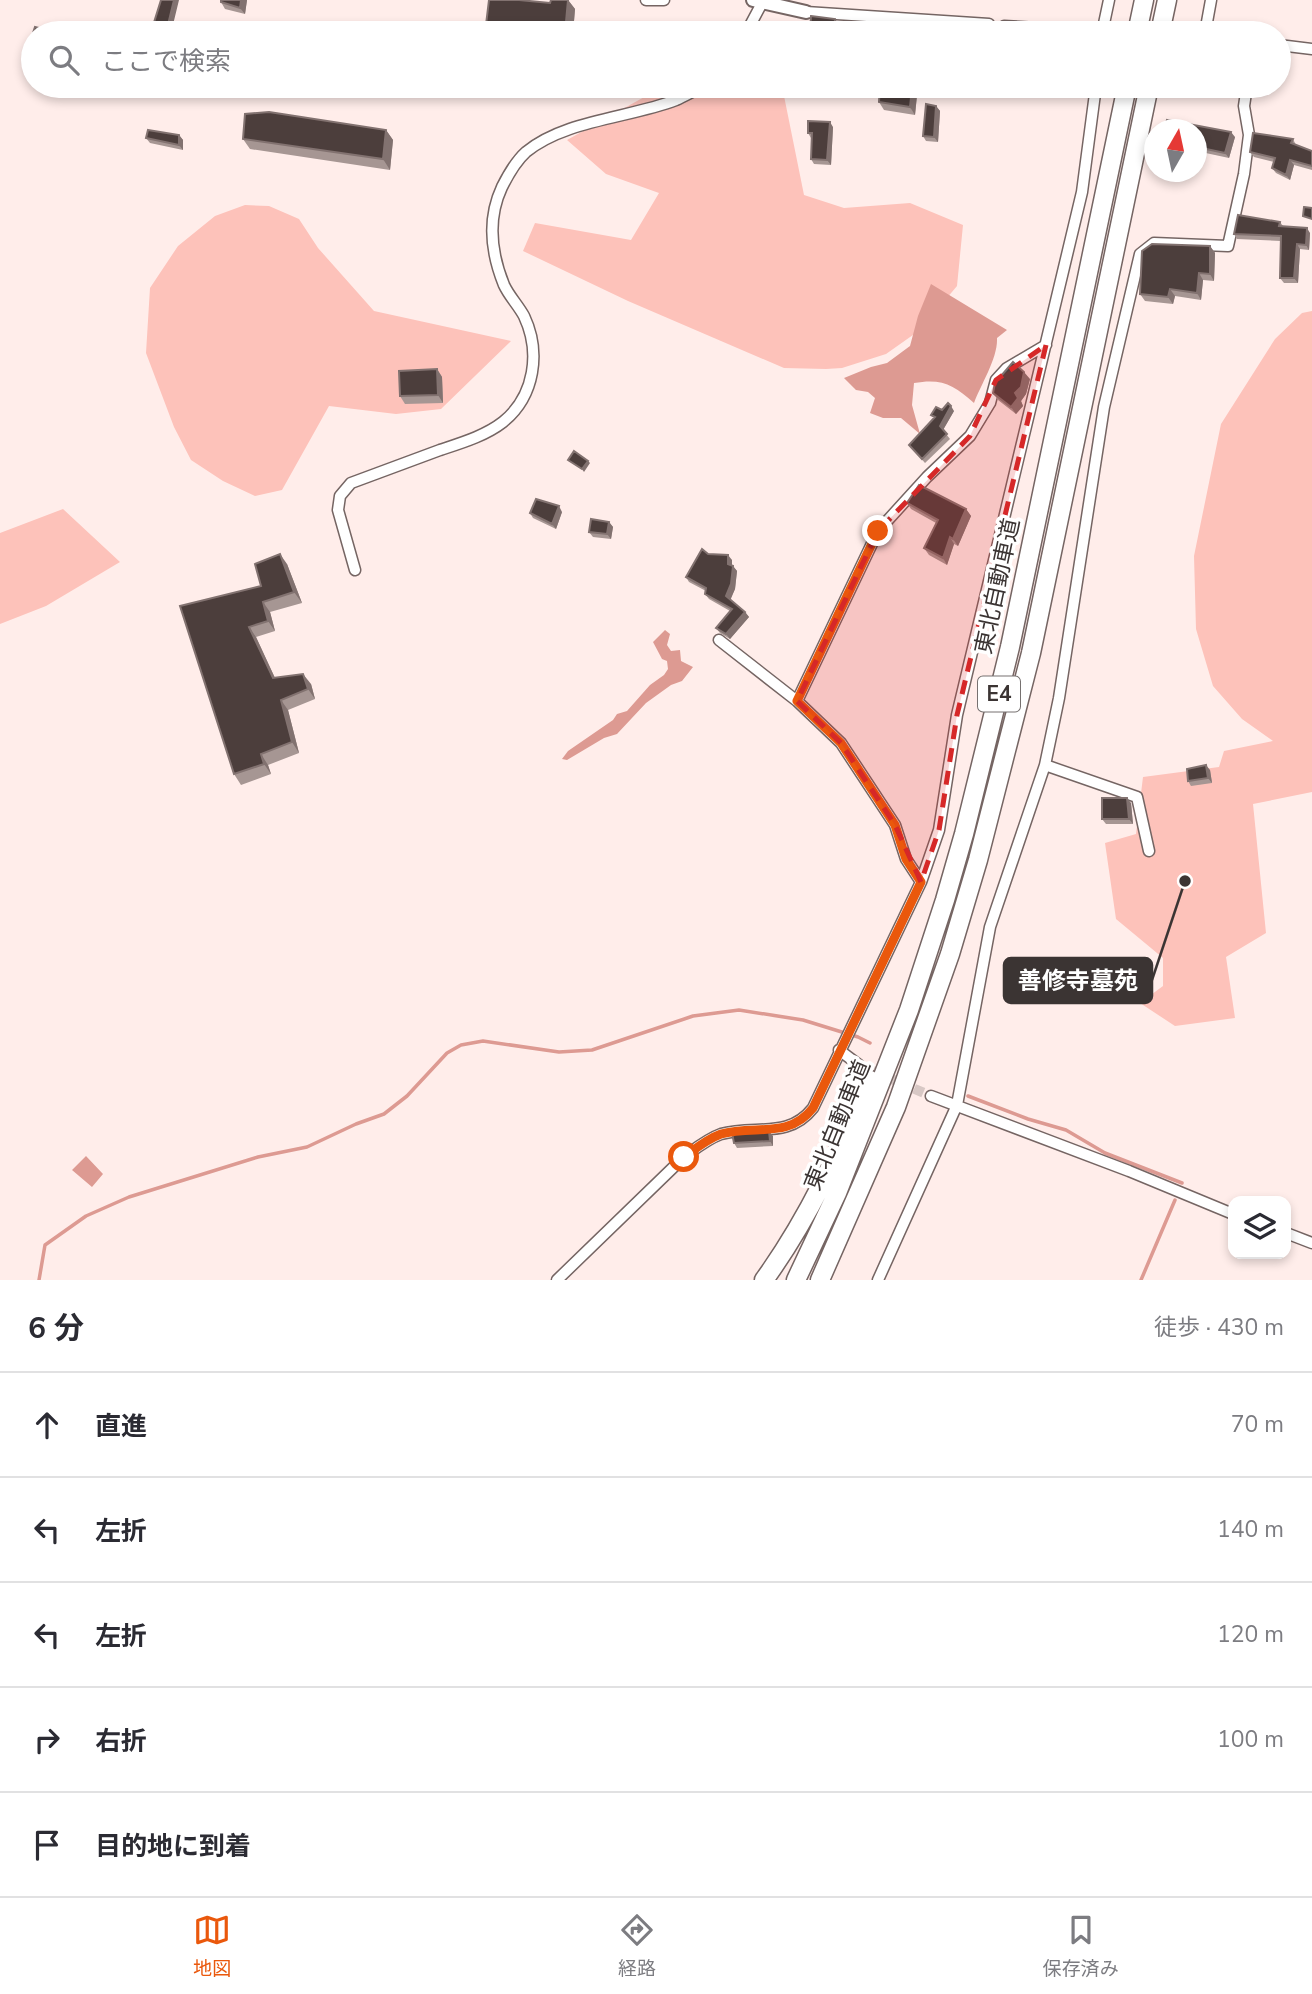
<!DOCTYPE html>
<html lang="ja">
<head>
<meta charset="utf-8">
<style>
  :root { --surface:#fff; --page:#f2f2f3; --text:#2b2b33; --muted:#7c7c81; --line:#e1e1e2; --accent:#ea580c }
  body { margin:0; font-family:"Nunito Sans","Noto Sans JP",sans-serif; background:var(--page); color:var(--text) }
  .controls { position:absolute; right:21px; bottom:21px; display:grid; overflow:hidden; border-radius:14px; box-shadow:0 4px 10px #0003 }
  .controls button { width:63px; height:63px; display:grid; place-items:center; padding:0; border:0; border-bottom:2px solid var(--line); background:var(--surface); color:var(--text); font:35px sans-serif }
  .compass { position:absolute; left:1144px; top:119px; width:63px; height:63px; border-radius:50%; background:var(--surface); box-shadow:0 4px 10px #0003; rotate:9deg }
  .stop { position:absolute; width:21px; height:21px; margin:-16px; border:5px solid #ea580c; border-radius:50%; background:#fff }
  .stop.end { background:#ea580c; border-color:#fff; box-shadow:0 2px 7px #0008 }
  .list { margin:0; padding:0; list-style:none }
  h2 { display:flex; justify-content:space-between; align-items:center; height:91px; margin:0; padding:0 28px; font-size:30px }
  h2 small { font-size:23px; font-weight:400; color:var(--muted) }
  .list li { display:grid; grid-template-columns:46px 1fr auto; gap:21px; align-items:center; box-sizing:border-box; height:105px; padding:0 28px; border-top:2px solid var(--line) }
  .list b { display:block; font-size:26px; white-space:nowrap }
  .list em { font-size:23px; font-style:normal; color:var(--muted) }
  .icon { flex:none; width:38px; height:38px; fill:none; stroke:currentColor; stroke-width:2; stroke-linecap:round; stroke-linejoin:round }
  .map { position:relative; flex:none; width:1312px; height:1280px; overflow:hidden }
  .search { position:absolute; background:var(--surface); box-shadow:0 4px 10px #0003; left:21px; right:21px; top:21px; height:77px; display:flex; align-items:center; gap:18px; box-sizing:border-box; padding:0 24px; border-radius:38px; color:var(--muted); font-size:26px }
  .sheet { height:616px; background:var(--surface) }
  nav { display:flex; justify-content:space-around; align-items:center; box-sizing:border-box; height:98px; border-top:2px solid var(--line); background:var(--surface); font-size:19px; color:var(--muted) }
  nav a { display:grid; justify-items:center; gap:4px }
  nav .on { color:var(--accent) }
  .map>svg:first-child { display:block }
  .green { fill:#fdc2ba }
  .water { fill:#dd9a92 }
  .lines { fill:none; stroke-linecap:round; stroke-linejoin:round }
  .stream { stroke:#dd9a92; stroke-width:3.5 }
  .minor-tunnel { stroke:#d8c8c5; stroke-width:10; stroke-dasharray:10 5; stroke-linecap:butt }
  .minor-casing { stroke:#756563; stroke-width:13 }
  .tertiary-casing { stroke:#756563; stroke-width:16 }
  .motorway-casing { stroke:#756563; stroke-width:21 }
  .minor { stroke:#fff; stroke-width:10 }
  .tertiary { stroke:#fff; stroke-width:12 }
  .motorway { stroke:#fff; stroke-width:18 }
  .wall { fill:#a69693 }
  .shaded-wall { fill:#827270 }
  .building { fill:#4c3e3c; stroke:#827270; stroke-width:2 }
  .route { stroke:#ea580c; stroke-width:9 }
  .marked { fill:#d62828; fill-opacity:0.2; stroke:#d62828; stroke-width:5; stroke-dasharray:14 9; stroke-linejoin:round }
  .labels { text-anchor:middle; stroke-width:7; stroke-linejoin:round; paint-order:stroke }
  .shield { fill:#fff; stroke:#767170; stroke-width:2 }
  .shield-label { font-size:21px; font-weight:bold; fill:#3b3433 }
  .street-label { font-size:23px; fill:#3b3433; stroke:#fff }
  .leader { fill:none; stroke:#3b3433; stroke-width:2.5 }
  .callout-dot { fill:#3b3433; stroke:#fff; stroke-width:2.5 }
  .callout { fill:#3b3433; stroke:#3b3433; stroke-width:2.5 }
  .callout-label { font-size:24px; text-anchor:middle; font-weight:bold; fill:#fff }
</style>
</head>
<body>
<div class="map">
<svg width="1312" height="1280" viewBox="0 0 1312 1280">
  <rect width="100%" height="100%" fill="#ffedea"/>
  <path class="green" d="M 664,86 L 782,86 L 804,195 L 844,208 L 910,203 L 963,225 L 957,286 L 920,330 L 886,354 L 842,368 L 826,369 L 784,368 L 628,301 L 523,251 L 535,223 L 631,240 L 659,193 L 606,174 L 567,140 Z
    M 245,205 L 269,206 L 299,219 L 318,248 L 374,311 L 511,341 L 441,409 L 396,414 L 329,406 L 282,490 L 255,496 L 223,481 L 191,460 L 174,427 L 146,353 L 150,288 L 178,246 L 215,216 Z
    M 1312,311 L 1312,792 L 1253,804 L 1266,933 L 1226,957 L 1235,1018 L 1175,1026 L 1140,1003 L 1163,986 L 1163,958 L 1116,919 L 1105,843 L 1136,834 L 1143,777 L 1219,767 L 1224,751 L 1273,741 L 1242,719 L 1213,686 L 1196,629 L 1194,556 L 1221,424 L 1275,339 L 1302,313 Z
    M 63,509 L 120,562 L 46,606 L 0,624 L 0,533 Z"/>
  <path class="water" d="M 931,284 L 1007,330 L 997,338 C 998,358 981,384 974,403 C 954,385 942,378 914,383 L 912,405 L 920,434 L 901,418 L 883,418 L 870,413 L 875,398 L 868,392 L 856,390 L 844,378 L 871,367 L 887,363 L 910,346 L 918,316 Z
    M 665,630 L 670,634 L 667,645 L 671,651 L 680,650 L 681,661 L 693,667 L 682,681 L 671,685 L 646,703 L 617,734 L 604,738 L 567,760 L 562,759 L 568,751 L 613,720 L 617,714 L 627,711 L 650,685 L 664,675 L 668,669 L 667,661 L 662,659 L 653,642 Z
    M 86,1156 L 103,1174 L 92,1187 L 72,1170 Z"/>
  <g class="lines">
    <path class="stream" d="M 968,1096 L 1028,1119 L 1066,1130 L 1105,1153 L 1182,1183
      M 39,1280 L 45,1245 L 86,1216 L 129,1197 L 258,1157 L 307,1147 L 356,1124 L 384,1114 L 407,1096 L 447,1053 L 461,1045 L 483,1041 L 559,1052 L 592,1050 L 693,1016 L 739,1010 L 803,1020 L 858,1037 L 870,1043
      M 1141,1280 L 1175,1200"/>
    <path class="minor-tunnel" d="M 859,1065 L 931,1096"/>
    <defs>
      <path id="minor" d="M 646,0 L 664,0
        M 806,12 L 989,24
        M 1004,26 L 1122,33
        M 746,33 L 762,3
        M 1102,33 L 1109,0
        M 1205,33 L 1211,0
        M 1279,45 L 1312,49
        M 355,570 L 338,510 L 340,496 L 351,483 C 380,472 410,461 440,450 C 461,443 485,436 503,422 C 535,396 541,352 524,316 C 518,305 509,296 504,285 C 491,253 487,219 502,187 C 508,175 516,161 526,152 C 565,120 629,118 676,100 C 685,96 695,90 704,86
        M 719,640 L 797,701 L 841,743 L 895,825 L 906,859 L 921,882
        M 797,701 L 878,531 L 927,477 L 970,436 L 990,403 L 996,380 L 1007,368 L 1046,345
        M 1045,765 L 1137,797 L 1149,851
        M 839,1050 L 859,1065
        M 931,1096 L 1129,1171 L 1233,1214
        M 1286,1233 L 1312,1243
        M 557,1280 L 684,1157 C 695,1149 707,1139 721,1134 C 754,1124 788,1140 813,1108 L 921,882 L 939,830 L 957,715 L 1082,192 L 1096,86
        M 878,1280 L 957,1105 L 990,927 L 1045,765 L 1059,698 L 1104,407 L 1140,254 L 1154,243 L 1228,246 L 1244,174 L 1249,135 L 1244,106 L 1247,86"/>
      <path id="tertiary" d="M 753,0 L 806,12"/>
      <path id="motorway" d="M 1137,33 L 1144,0
        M 1160,33 L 1167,0
        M 764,1280 C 809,1218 840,1149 870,1080
        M 796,1280 L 837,1193 L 909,1010 L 945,900 L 964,834 L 1010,647 L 1127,86
        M 820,1280 L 896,1107 L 950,954 L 978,860 L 1031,653 L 1149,86"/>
    </defs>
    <use href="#minor" class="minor-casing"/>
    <use href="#tertiary" class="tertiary-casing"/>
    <use href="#motorway" class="motorway-casing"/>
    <use href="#minor" class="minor"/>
    <use href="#tertiary" class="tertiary"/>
    <use href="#motorway" class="motorway"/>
  </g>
  <path class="wall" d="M 247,0 L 245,14 L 225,9 L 221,2 Z
    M 551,0 L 568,0 L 575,9 L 573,33 L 485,33 L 550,3 Z
    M 880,86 L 913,86 L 913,89 L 917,95 L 915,115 L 884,110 L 879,102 Z
    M 936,106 L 940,111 L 938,142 L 926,141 L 923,136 Z
    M 833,127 L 831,165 L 814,164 L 811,159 L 811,138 L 808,133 Z
    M 386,130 L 393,140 L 390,170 L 250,149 L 243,139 Z
    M 1196,130 L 1235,137 L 1229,158 L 1201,152 L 1196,147 Z
    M 179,135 L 183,140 L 183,150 L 150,143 L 146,138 Z
    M 1293,139 L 1296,145 L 1312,151 L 1312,170 L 1294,165 L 1290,180 L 1276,173 L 1272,168 L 1274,162 L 1254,157 L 1250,152 Z
    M 1280,222 L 1283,226 L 1310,233 L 1309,250 L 1300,249 L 1298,283 L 1284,283 L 1280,278 L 1281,241 L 1237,239 L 1234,234 Z
    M 1210,246 L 1215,253 L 1214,281 L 1203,280 L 1201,300 L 1175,296 L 1173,304 L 1145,301 L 1140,294 Z
    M 437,369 L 442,377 L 443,403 L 405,404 L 400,396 Z
    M 1030,379 L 1026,394 L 1021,401 L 1023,406 L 1016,414 L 998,400 L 993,393 Z
    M 942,410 L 954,411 L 943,430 L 950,439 L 925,463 L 909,445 L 934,418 L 931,415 Z
    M 907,503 L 966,509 L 971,516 L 958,546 L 954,544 L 947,565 L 929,555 L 924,548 L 936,523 L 911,509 Z
    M 562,512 L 556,529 L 533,518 L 530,513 Z
    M 609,522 L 613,527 L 611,539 L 593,537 L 589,532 Z
    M 708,554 L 732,560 L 732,565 L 737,571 L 735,589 L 730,599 L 745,612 L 749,617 L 730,639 L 720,633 L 716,628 L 730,611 L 709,599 L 705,594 L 706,591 L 689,582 L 686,577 Z
    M 287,564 L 302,603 L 270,612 L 275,631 L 256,637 L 275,678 L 311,684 L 315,699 L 288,710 L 299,753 L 268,765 L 271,774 L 241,785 L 234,774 L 180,606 L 261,586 Z
    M 1210,770 L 1212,783 L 1191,786 L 1188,781 Z
    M 1131,803 L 1133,824 L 1106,824 L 1102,819 Z
    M 773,1136 L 773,1146 L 737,1148 L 734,1143 Z"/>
  <path class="shaded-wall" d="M 174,0 L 179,0 L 171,33 L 166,33 Z
    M 241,0 L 247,0 L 245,14 L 240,8 Z
    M 568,0 L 575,9 L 573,33 L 565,33 Z
    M 835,19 L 839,24 L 838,33 L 834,33 Z
    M 512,25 L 518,33 L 511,33 Z
    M 908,86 L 913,86 L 913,89 L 917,95 L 915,115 L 910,107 Z
    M 936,106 L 940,111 L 938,142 L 934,137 Z
    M 830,122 L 833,127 L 831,165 L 827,160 Z
    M 386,130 L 393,140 L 390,170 L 383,159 Z
    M 1231,132 L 1235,137 L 1229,158 L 1225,153 Z
    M 179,135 L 183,140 L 183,150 L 179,145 Z
    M 1290,160 L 1294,165 L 1290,180 L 1286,175 Z
    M 1307,228 L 1310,233 L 1309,250 L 1306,245 Z
    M 1297,244 L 1300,249 L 1298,283 L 1294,278 Z
    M 1210,246 L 1215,253 L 1214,281 L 1210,274 Z
    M 1199,273 L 1203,280 L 1201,300 L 1197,293 Z
    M 1170,289 L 1175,296 L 1173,304 L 1168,297 Z
    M 437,369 L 442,377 L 443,403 L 438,395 Z
    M 1024,372 L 1030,379 L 1026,394 L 1021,401 L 1023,406 L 1016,414 L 1011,407 Z
    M 951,406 L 954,411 L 943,430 L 940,426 Z
    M 588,461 L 590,463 L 584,472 L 582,469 Z
    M 559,506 L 562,512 L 556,529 L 552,524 Z
    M 966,509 L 971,516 L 958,546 L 953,539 Z
    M 609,522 L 613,527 L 611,539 L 607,534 Z
    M 950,537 L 954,544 L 947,565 L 943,558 Z
    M 280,554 L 287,564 L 302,603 L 294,592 Z
    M 728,555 L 732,560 L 732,569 L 728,564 Z
    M 733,566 L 737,571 L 735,589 L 730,601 L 726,596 Z
    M 263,602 L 270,612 L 275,631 L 268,621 Z
    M 745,612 L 749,617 L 730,639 L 726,634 Z
    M 249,627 L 256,637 L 280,689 L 273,678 Z
    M 303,674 L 311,684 L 315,699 L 308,689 Z
    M 281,700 L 288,710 L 299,753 L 292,742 Z
    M 261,754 L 268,765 L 271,774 L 264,764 Z
    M 1206,765 L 1210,770 L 1212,783 L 1208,778 Z
    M 1127,798 L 1131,803 L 1133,824 L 1129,819 Z
    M 769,1131 L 773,1136 L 773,1146 L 770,1141 Z"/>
  <path class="building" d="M 161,0 L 174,0 L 166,33 L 151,32 Z
    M 221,0 L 241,0 L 240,8 L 221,2 Z
    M 489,0 L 519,0 L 550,3 L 551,0 L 568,0 L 565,33 L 512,25 L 511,33 L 485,33 Z
    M 811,16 L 835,19 L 834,33 L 810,31 Z
    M 953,24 L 978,27 L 978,24 L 1014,26 L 1014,32 L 1018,33 L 953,33 Z
    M 35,27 L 58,33 L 33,33 Z
    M 891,30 L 911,32 L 911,33 L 890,33 Z
    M 880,86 L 909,86 L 912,87 L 910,107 L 879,102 Z
    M 926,104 L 936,106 L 934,137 L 923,136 Z
    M 269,112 L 386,130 L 383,159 L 243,139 L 245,114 Z
    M 1167,120 L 1231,132 L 1225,153 L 1197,147 L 1198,143 L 1196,142 L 1196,130 L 1164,130 Z
    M 808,121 L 830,122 L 827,160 L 811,159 L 812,133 L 808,133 Z
    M 148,130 L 179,135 L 179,145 L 146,138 Z
    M 1253,133 L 1293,139 L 1291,143 L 1312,151 L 1312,166 L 1290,160 L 1286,175 L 1272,168 L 1275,158 L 1250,152 Z
    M 1304,207 L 1312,208 L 1312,219 L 1303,216 Z
    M 1238,215 L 1280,222 L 1279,226 L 1307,228 L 1306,245 L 1297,244 L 1294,278 L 1280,278 L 1281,236 L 1234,234 Z
    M 1152,244 L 1210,246 L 1210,274 L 1199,273 L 1197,293 L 1170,289 L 1168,297 L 1140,294 L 1142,251 Z
    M 1013,362 L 1024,372 L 1021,387 L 1015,393 L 1018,398 L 1011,407 L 993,393 L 995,383 Z
    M 437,369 L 438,395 L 400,396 L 399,371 Z
    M 948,403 L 951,406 L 940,426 L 947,434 L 922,459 L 909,445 L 935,417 L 931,415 L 936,407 L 942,410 Z
    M 574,451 L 588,461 L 582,469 L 568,460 Z
    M 919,485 L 966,509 L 953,539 L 950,537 L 943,558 L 924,548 L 938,520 L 907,503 Z
    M 536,499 L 559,506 L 552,524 L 530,513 Z
    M 591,519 L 609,522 L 607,534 L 589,532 Z
    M 702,549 L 708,554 L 728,555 L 728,564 L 733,566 L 731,584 L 726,596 L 745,612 L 726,634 L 716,628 L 732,609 L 705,594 L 706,588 L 686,577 Z
    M 280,554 L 294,592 L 263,602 L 268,621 L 249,627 L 273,678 L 303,674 L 308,689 L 281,700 L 292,742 L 261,754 L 264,764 L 234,774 L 180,606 L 261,586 L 255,564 Z
    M 1206,765 L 1208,778 L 1188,781 L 1187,769 Z
    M 1102,798 L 1127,798 L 1129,819 L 1102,819 Z
    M 769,1131 L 770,1141 L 734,1143 L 732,1133 Z"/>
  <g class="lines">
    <path class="route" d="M 684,1157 C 695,1149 707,1139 721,1134 C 754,1124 788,1140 813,1108 L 921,882 L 906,859 L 895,825 L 841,743 L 797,701 L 878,531"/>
  </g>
  <path class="marked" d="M 1046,345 L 957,715 L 939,830 L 921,882 L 895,825 L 841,743 L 797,701 L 878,531 L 970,436 L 996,380 Z"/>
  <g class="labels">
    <rect class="shield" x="978" y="676.5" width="42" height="35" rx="5"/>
    <g class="shield-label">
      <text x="999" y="701">E4</text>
    </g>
    <g class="street-label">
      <text transform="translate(997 586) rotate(-78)" y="8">東北自動車道</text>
      <text transform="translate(837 1125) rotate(-68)" y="8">東北自動車道</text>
    </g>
  </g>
  <path class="leader" d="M1185 881L1152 980"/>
  <circle class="callout-dot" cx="1185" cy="881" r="7"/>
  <rect class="callout" x="1004" y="958" width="148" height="45" rx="7"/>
  <g class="callout-label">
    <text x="1078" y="989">善修寺墓苑</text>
  </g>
</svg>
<div class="controls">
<button><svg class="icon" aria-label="layers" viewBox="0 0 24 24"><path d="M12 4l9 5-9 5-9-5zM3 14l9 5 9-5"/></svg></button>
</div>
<svg class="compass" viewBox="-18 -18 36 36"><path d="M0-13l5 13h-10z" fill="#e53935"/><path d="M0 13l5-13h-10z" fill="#7c7c81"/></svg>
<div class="stop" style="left:684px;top:1157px"></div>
<div class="stop end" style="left:878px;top:531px"></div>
<div class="search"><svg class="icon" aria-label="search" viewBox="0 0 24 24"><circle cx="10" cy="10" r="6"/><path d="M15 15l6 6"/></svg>ここで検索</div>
</div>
<section class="sheet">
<h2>6 分<small>徒歩 · 430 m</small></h2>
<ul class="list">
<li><svg class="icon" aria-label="ahead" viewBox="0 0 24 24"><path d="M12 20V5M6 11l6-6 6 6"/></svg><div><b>直進</b></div><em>70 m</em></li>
<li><svg class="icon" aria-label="left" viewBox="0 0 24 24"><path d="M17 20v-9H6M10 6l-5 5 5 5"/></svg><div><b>左折</b></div><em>140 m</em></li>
<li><svg class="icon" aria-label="left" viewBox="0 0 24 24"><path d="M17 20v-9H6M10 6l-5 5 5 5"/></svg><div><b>左折</b></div><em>120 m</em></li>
<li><svg class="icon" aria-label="right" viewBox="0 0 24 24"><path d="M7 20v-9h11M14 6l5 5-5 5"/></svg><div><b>右折</b></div><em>100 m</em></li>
<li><svg class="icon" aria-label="arrive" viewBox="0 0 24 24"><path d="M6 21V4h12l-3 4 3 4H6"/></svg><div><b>目的地に到着</b></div></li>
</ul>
</section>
<nav>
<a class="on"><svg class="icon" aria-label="map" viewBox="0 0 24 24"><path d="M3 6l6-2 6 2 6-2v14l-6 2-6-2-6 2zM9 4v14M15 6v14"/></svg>地図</a>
<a><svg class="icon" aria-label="directions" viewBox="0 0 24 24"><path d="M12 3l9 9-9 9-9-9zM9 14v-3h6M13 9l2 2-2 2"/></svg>経路</a>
<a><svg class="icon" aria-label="saved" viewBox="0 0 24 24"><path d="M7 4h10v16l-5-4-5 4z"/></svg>保存済み</a>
</nav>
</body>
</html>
